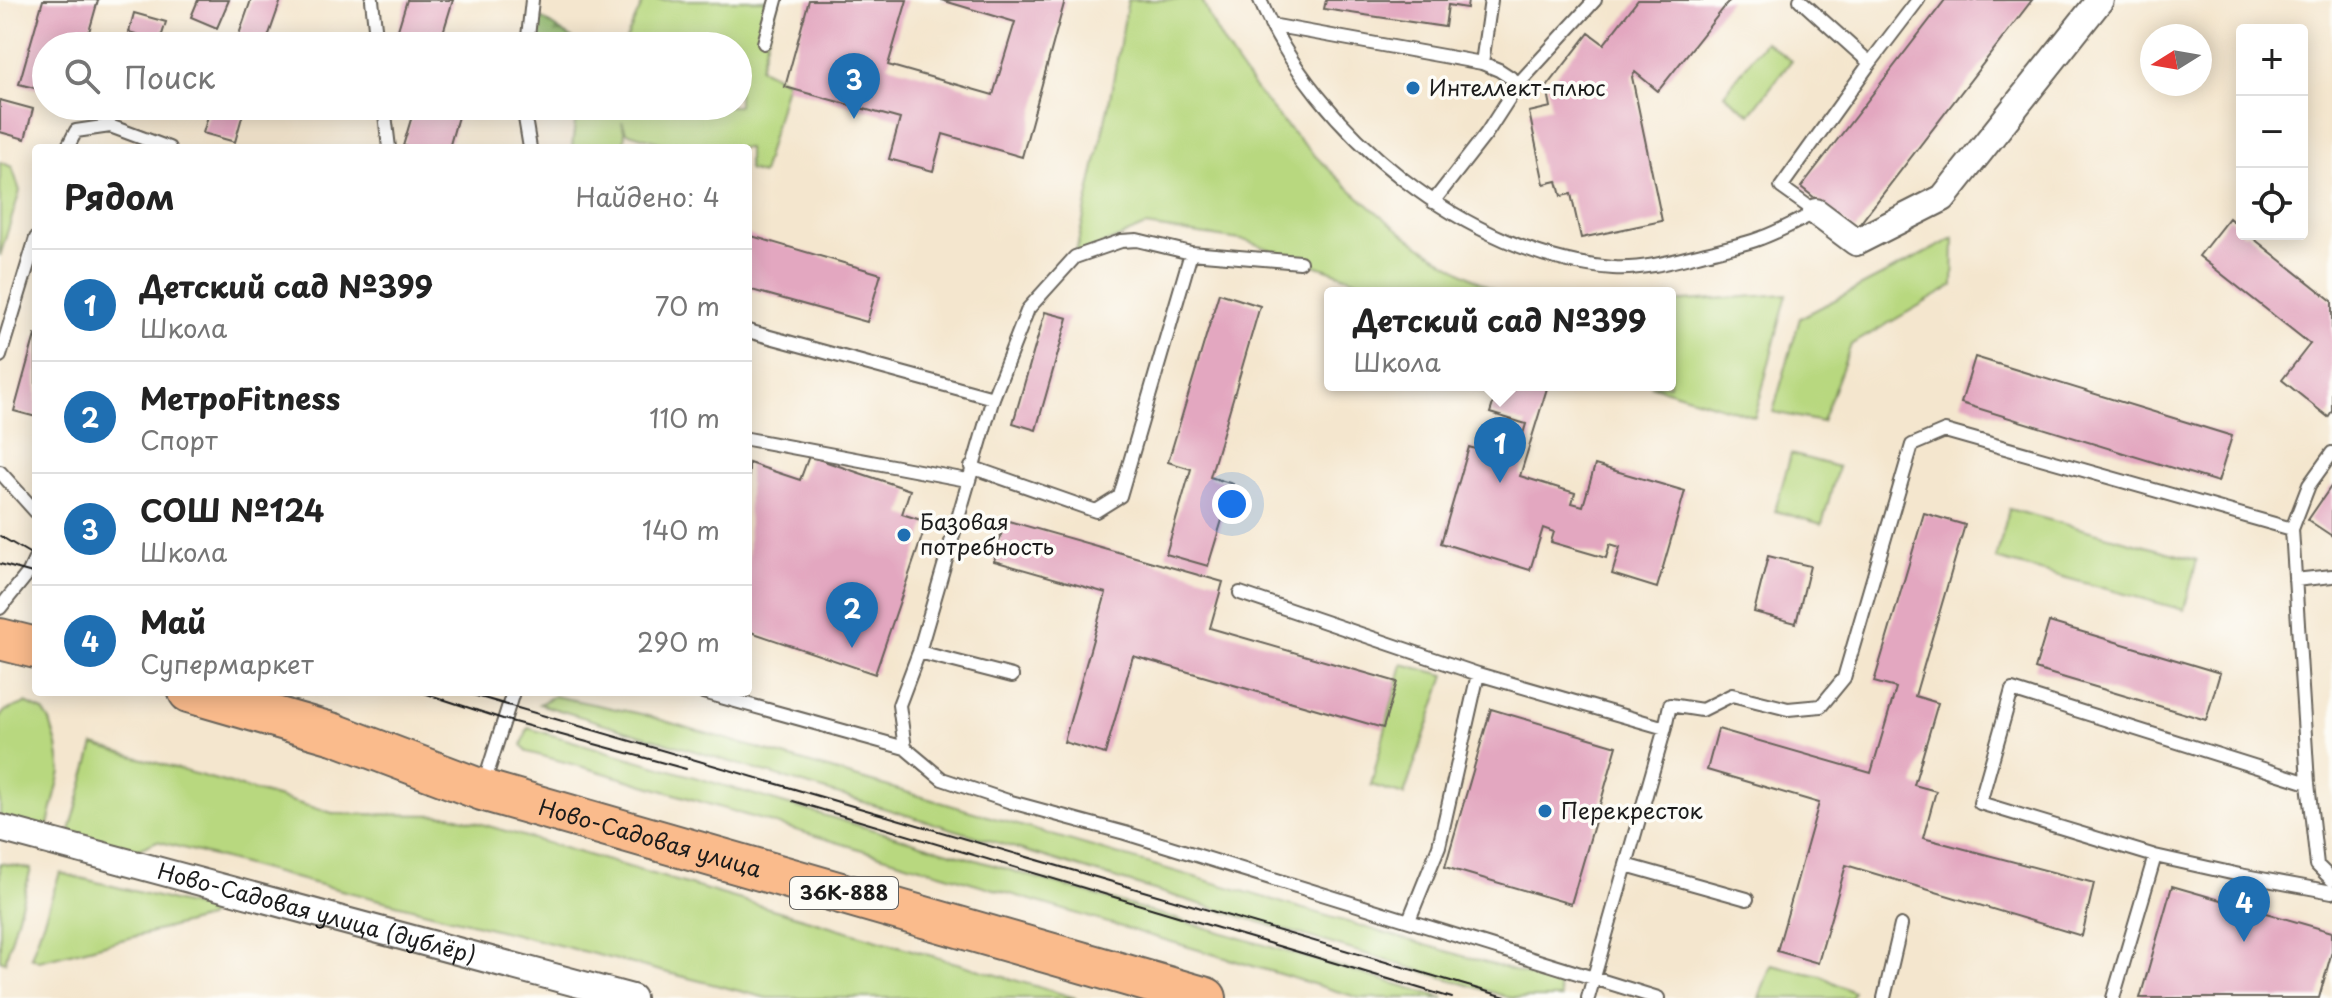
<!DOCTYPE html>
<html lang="ru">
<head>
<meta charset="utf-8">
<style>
  :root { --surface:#fff; --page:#f2f2f2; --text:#222; --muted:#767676; --line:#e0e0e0; --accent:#1f6fb2 }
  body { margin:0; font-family:"Playpen Sans",sans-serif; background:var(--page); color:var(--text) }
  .controls { position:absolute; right:24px; top:24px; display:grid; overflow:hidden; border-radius:8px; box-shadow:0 4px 20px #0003 }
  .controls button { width:72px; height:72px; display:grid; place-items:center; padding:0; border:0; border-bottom:2px solid var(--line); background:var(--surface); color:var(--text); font:40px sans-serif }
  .compass { position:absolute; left:2140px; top:24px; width:72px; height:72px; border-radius:50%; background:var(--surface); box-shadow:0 4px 20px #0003; rotate:259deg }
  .you { position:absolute; left:1232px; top:504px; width:28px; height:28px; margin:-20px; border:6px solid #fff; border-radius:50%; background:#1a73e8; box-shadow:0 0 0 12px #1a73e833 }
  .badge { display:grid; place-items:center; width:52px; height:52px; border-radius:50%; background:var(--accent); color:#fff; font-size:26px; font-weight:700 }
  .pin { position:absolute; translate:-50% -66px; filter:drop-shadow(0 2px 4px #0008) }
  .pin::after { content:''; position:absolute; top:42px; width:28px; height:24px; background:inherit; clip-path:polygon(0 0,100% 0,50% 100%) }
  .popup { position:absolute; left:1324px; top:287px; width:352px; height:104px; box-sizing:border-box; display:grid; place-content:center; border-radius:8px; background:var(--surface); filter:drop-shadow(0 2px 6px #0005); font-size:26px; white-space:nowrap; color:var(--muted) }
  .popup b { font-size:30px; color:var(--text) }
  .popup::after { content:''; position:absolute; left:50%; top:100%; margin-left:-16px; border:16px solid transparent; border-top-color:var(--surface) }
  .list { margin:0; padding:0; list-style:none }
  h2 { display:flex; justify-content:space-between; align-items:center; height:104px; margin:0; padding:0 32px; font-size:34px }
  h2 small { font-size:26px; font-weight:400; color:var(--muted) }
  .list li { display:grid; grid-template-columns:52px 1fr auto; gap:24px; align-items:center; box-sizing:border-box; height:112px; padding:0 32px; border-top:2px solid var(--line) }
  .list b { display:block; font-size:30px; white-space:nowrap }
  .list p { margin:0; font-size:26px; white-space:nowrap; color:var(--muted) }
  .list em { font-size:26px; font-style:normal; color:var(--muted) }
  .icon { flex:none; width:44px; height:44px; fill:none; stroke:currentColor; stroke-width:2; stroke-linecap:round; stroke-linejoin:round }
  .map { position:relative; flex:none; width:2332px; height:998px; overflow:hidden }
  .search { position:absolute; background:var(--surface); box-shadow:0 4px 20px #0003; left:32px; top:32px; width:720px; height:88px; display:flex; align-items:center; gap:20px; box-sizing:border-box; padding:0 28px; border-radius:44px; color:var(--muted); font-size:30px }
  .panel { position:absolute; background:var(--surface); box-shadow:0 4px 20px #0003; left:32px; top:144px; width:720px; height:552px; border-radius:8px }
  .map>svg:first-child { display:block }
  .green { fill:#b8d87f; stroke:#6a7a4e; stroke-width:2 }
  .forest { fill:url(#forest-firs); stroke:#576a45; stroke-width:2 }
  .building { fill:#e3a7c0 }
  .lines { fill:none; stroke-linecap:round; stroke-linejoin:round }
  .lane-casing { stroke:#68635a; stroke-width:16 }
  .street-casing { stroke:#68635a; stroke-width:30 }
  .primary-casing { stroke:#68635a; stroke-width:44 }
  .lane { stroke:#fff; stroke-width:12 }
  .street { stroke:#fff; stroke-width:26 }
  .primary { stroke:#fabb8c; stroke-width:40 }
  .tram { stroke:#1c1c1c; stroke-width:2 }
  .poi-dot { fill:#1f6fb2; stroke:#fdfcf7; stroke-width:3 }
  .labels { text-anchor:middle; stroke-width:7; stroke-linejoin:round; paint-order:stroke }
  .shield { fill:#fdfcf7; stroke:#605f5e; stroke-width:2 }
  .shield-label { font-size:20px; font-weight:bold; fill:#1c1c1c }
  .poi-label { font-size:22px; fill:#1c1c1c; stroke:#fdfcf7; text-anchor:start }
  .street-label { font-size:22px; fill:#1c1c1c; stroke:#fdfcf7 }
</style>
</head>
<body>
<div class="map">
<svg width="2332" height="998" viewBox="0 0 2332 998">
  <defs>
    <pattern id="forest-firs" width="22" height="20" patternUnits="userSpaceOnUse" patternTransform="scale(2)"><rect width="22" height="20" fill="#92b86e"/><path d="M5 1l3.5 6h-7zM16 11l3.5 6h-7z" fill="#76955a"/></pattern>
  </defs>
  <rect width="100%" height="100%" fill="#fdfcf7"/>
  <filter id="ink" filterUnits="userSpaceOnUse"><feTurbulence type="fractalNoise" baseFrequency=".0125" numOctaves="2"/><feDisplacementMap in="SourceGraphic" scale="16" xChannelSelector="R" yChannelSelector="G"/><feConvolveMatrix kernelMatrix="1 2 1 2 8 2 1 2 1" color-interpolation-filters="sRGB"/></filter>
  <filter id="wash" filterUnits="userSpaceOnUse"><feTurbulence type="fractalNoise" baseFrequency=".006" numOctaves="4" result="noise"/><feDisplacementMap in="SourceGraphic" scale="32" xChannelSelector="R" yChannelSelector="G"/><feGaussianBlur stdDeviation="1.8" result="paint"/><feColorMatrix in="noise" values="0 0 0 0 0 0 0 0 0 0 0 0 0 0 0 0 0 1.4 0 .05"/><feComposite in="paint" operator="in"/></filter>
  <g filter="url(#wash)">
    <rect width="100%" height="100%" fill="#f4e6ce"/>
    <path class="green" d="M 644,0 L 778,0 L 760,68 L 787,81 L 762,174 L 748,170 L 748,148 L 677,148 L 626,132 L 622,121 L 625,136 L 623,148 L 572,148 L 577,106 L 738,106 L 738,46 L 623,46 Z
      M 1128,0 L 1202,0 C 1235,85 1332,178 1404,234 C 1433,256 1467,274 1498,293 L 1393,293 L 1247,241 L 1145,226 L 1075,257 L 1109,103 Z
      M 1765,41 L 1791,61 L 1750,114 L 1724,94 Z
      M 0,162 L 12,167 L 20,191 L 0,256 Z
      M 1954,238 L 1953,286 L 1851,345 L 1822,422 L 1773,412 L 1800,318 Z
      M 1787,294 L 1755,417 L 1650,385 L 1670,385 L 1670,302 Z
      M 1791,454 L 1838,467 L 1822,524 L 1775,511 Z
      M 2009,509 L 2197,560 L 2184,610 L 1996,559 Z
      M 1402,664 L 1445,675 L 1404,795 L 1371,785 Z
      M 554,696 L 641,714 L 1558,984 L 1561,998 L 1511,998 L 539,704 Z
      M 26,703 L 43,711 L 50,721 L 57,745 L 61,772 L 46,833 L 0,819 L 0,717 L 5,711 Z
      M 528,728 L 1444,998 L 1360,998 L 594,770 L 527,752 L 522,745 Z
      M 94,745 L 336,814 L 451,815 L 1076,998 L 767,998 L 313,883 L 157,841 L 128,854 L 68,838 Z
      M 0,863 L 31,869 L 5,962 L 0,960 Z
      M 60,873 L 214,911 L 207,918 L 39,961 L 31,957 Z
      M 1771,965 L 1821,976 L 1853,992 L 1851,998 L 1759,998 Z"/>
    <path class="forest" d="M 532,12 L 573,39 L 572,46 L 526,46 Z"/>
    <g id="blocks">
      <path class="building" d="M 43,0 L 98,0 L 85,46 L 46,46 L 46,91 L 19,84 Z
        M 198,0 L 229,0 L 217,28 L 191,17 Z
        M 251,0 L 281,0 L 265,46 L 235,46 Z
        M 407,0 L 453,0 L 439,46 L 393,46 Z
        M 809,0 L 907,0 L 888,65 L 993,95 L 1015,22 L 941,0 L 1065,0 L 1022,157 L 943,134 L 933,171 L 889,159 L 900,119 L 785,87 Z
        M 1326,0 L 1468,0 L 1467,8 L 1448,5 L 1445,27 L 1324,9 Z
        M 1638,0 L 1730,0 L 1658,91 L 1635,72 L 1632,77 L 1662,221 L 1581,238 L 1571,194 L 1561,196 L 1557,181 L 1544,184 L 1529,112 L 1551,107 L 1547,87 L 1589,33 L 1604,44 Z
        M 1945,0 L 2032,0 L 1855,230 L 1801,187 Z
        M 134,13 L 166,22 L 160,41 L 129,32 Z
        M 0,100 L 33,109 L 25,139 L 0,132 Z
        M 211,106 L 245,106 L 235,142 L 203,133 Z
        M 415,106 L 461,106 L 449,148 L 403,146 Z
        M 2229,218 L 2242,229 L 2242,234 L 2248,234 L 2332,301 L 2332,411 L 2328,417 L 2282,380 L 2310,344 L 2199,256 Z
        M 748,235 L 881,274 L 867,322 L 748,289 Z
        M 1219,293 L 1260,306 L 1210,477 L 1233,484 L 1208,566 L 1166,554 L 1191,469 L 1168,462 Z
        M 1045,312 L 1068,318 L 1036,430 L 1013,423 Z
        M 35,335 L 36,336 L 36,417 L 14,411 Z
        M 1975,357 L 2232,436 L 2218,482 L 1961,403 Z
        M 1499,385 L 1548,385 L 1520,476 L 1575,493 L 1572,503 L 1583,506 L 1595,465 L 1685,491 L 1657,588 L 1612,574 L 1620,547 L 1610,544 L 1606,558 L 1551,542 L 1554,532 L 1543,528 L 1530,570 L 1441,543 L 1469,447 L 1515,461 L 1526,424 L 1490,413 Z
        M 809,456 L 910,490 L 902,514 L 927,522 L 875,674 L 748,631 L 749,463 L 800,480 Z
        M 2332,485 L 2332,536 L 2308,520 Z
        M 1924,513 L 1965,525 L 1915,696 L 1938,703 L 1914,785 L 1936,791 L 1923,838 L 2094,883 L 2082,936 L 1846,865 L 1818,963 L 1777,951 L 1819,803 L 1707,770 L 1718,729 L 1871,773 L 1896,688 L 1874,682 Z
        M 1005,520 L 1223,582 L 1210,628 L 1397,682 L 1383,728 L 1133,656 L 1105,754 L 1064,742 L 1106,593 L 994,561 Z
        M 1768,556 L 1810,566 L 1796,623 L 1754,612 Z
        M 2049,622 L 2220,673 L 2206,720 L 2035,669 Z
        M 1491,709 L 1617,746 L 1571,904 L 1445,867 Z
        M 2172,886 L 2332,932 L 2332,951 L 2319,998 L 2140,998 Z"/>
    </g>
  </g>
  <g filter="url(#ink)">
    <use href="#blocks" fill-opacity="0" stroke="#68635a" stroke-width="2"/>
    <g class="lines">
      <defs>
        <path id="lane" d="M 372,0 L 377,46
          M 1260,0 C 1314,131 1469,257 1613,268 C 1648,270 1680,259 1714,251 C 1729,247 1746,244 1761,238 C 1780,231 1798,221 1816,212 L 1781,187 L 1870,63 L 1800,0
          M 1271,25 L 1482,63 L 1499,70 L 1519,83
          M 764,43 L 776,0
          M 527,46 L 532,0
          M 1482,63 L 1491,0
          M 1870,63 L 1918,0
          M 384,106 L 389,148
          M 523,106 L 530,148
          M 67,148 L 76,131 L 110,126 L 169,148
          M 1433,202 L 1486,134 L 1519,83 L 1595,0
          M 748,331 L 993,398
          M 0,356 L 36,238
          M 748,439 L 967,480
          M 2332,453 L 2309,485 L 2292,529 L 2308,783 L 2317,865 L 2332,880
          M 971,467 L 1096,511 L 1120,496 L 1191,253
          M 0,472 L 36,512
          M 2295,580 L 2332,576
          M 1240,593 L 1478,674 L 1665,728 L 1670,705 L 1702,710 L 1732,695 L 1788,709 L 1821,706 L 1844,678 L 1912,445 L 1945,431 L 2292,529
          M 0,608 L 29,572 L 36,557
          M 919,652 L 1012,676
          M 703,692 L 905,748 L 942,779 L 1011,802 L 1125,833 L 1658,998
          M 905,748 L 899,705 L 919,652 L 993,398 L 1028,309 L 1075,257 L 1121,241 L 1137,240 L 1191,253 L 1300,262
          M 2308,783 L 2012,690 L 1980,803 L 2155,856 L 2240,875 L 2332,892
          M 483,787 L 513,692
          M 1626,865 L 1747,899
          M 1409,920 L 1439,846 L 1478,674
          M 1588,998 L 1665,728
          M 1884,998 L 1901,925
          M 2113,998 L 2155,856"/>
        <g id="street">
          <path d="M 1816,212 L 1856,242 L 1943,198 L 2100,0"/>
          <path id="s1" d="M 0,828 L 632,998"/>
        </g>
        <g id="primary">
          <path d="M 0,639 L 36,648"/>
          <path id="s2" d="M 189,692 L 334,734 L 482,790 L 1206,998"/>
        </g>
      </defs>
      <use href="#lane" class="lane-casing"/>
      <use href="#street" class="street-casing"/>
      <use href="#primary" class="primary-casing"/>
      <use href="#lane" class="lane"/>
      <use href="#street" class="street"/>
      <use href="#primary" class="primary"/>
      <path class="tram" d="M 0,536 L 36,557
        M 0,564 L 36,574
        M 421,692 L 503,719 L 686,769
        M 463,692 L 1509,998
        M 793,801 L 1452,998"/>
    </g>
  </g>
  <g class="poi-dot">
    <circle cx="1413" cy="88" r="8"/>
    <circle cx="904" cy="535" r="8"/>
    <circle cx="1545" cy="811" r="8"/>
  </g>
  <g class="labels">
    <rect class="shield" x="790" y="877" width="108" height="32" rx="6"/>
    <g class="shield-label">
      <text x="844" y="900">36К-888</text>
    </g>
    <g class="poi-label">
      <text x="1429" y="96">Интеллект-плюс</text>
      <text x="920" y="530">Базовая<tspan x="920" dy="25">потребность</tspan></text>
      <text x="1561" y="819">Перекресток</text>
    </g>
    <g class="street-label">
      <text dy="8" stroke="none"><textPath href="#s2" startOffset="484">Ново-Садовая улица</textPath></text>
      <text dy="8" stroke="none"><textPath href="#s1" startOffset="328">Ново-Садовая улица (дублёр)</textPath></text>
    </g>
  </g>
</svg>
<div class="controls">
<button>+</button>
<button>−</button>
<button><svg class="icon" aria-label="locate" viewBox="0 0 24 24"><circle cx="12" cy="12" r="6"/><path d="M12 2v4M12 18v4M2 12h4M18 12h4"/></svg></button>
</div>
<svg class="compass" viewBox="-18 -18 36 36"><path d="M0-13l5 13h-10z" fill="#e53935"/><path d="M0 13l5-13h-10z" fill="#767676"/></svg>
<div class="you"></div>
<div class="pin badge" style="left:1500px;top:483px">1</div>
<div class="popup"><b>Детский сад №399</b>Школа</div>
<div class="pin badge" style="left:852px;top:648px">2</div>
<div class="pin badge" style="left:854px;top:119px">3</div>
<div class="pin badge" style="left:2244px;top:942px">4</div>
<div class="search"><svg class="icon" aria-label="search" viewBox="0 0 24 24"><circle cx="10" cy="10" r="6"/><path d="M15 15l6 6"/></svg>Поиск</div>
<section class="panel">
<h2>Рядом<small>Найдено: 4</small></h2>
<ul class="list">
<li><span class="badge">1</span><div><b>Детский сад №399</b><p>Школа</p></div><em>70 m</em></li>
<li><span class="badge">2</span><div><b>МетроFitness</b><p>Спорт</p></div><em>110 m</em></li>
<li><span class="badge">3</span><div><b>СОШ №124</b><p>Школа</p></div><em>140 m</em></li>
<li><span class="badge">4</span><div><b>Май</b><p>Супермаркет</p></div><em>290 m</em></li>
</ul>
</section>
</div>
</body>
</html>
